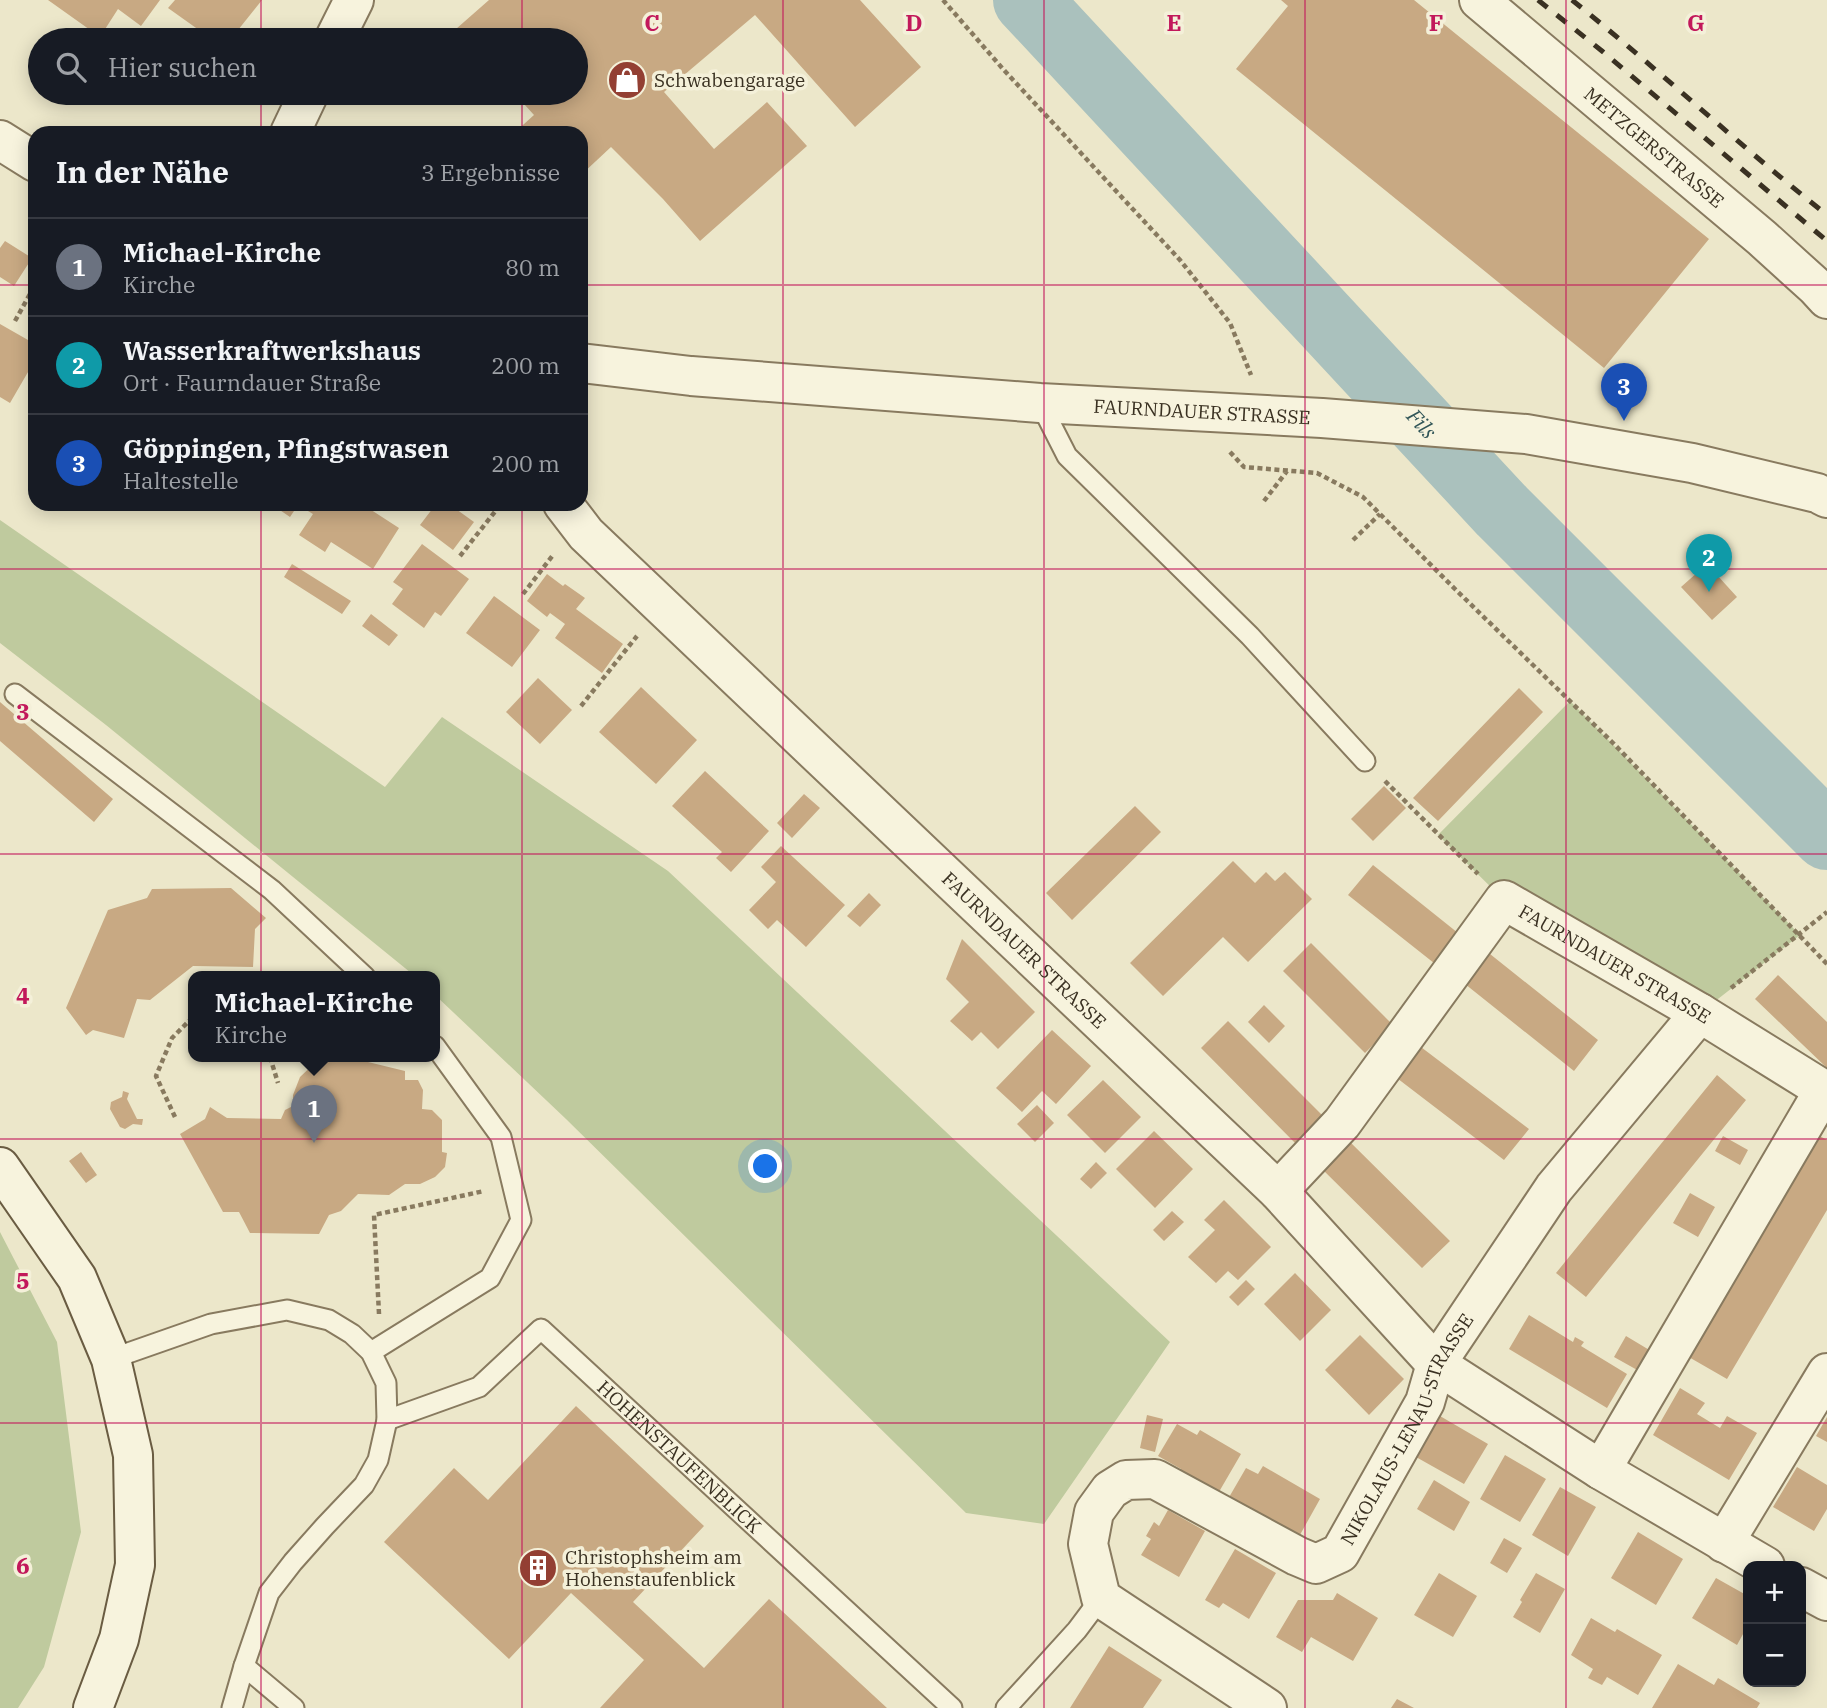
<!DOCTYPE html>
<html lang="de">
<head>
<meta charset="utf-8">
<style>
  :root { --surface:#171b24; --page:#242831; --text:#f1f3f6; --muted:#9ea1a6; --line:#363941; --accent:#c7a29e }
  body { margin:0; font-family:"IBM Plex Serif",serif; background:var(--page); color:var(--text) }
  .controls { position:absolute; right:21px; bottom:21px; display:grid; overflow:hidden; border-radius:14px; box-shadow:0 4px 18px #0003 }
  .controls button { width:63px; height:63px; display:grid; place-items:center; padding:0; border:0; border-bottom:2px solid var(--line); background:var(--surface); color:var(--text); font:35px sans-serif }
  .you { position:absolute; left:766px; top:1167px; width:24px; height:24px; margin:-18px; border:5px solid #fff; border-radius:50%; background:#1a73e8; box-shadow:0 0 0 10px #1a73e833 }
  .badge { display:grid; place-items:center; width:46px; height:46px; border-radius:50%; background:var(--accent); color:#fff; font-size:23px; font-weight:700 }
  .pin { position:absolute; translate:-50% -58px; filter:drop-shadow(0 2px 4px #0008) }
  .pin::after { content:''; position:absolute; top:37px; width:24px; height:21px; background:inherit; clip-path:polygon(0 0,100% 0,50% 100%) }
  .popup { position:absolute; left:188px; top:971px; width:252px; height:91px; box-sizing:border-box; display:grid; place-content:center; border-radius:14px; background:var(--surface); filter:drop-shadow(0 2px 5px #0005); font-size:23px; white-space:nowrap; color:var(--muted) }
  .popup b { font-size:26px; color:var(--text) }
  .popup::after { content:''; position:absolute; left:50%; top:100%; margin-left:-14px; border:14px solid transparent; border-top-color:var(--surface) }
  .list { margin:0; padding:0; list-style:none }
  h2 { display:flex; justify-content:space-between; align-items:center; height:91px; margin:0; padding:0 28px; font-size:30px }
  h2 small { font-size:23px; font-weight:400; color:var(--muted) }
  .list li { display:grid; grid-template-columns:46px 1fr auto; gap:21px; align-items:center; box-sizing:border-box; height:98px; padding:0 28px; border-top:2px solid var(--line) }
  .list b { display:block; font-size:26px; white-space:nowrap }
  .list p { margin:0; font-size:23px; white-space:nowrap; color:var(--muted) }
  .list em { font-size:23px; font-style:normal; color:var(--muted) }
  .icon { flex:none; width:38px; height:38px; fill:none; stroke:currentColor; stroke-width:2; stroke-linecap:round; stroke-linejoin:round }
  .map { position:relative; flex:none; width:1827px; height:1708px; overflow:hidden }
  .search { position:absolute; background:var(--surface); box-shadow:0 4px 18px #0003; left:28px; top:28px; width:560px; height:77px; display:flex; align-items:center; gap:18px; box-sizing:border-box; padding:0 24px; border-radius:38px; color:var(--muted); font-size:26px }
  .panel { position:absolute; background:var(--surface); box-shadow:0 4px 18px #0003; left:28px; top:126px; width:560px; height:385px; border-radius:21px }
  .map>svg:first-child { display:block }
  .green { fill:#bfca9e }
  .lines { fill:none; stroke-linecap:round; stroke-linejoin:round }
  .river { stroke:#aac1bd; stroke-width:68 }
  .building { fill:#c8a983 }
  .lane-casing { stroke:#887a5f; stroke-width:23 }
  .street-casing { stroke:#887a5f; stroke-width:42 }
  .secondary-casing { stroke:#6a5c42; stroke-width:42 }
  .path { stroke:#887a5f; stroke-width:4.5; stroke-dasharray:5 3.5; stroke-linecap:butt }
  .lane { stroke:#f7f3dd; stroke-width:19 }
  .street { stroke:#f7f3dd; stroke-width:38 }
  .secondary { stroke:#f7f3dd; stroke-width:38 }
  .rail { stroke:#3a3122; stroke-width:5; stroke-dasharray:12 12; stroke-linecap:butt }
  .grid { fill:none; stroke:#c2185b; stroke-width:2; stroke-opacity:0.55 }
  .labels { text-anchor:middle; stroke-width:7; stroke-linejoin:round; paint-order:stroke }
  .poi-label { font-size:19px; fill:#3a3122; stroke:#f4f0d9; text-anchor:start }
  .street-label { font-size:19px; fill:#3a3122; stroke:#f4f0d9 }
  .water-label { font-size:21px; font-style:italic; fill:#325658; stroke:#f4f0d9 }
  .grid-label { font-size:23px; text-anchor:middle; font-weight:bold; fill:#c2185b; stroke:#f4f0d9; stroke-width:7; stroke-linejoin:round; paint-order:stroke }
</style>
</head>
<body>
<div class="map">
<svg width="1827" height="1708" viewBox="0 0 1827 1708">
  <rect width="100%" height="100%" fill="#ece7ca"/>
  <path class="green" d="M 0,520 L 385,787 L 442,717 L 668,871 L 1170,1342 L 1044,1524 L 966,1513 L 566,1119 L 435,995 L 435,977 L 416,977 L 106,725 L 0,643 Z
    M 1570,701 L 1800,935 L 1700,1013 L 1504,900 L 1438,835 Z
    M 0,1232 L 57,1342 L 81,1532 L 44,1667 L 18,1708 L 0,1708 Z"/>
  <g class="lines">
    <path class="river" id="s1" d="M 1027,0 L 1502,511 L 1827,836"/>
  </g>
  <path class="building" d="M 48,0 L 160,0 L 141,26 L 118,9 L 100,37 Z
    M 175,0 L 262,0 L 230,40 L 213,40 L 168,8 Z
    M 489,0 L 860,0 L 921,67 L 855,127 L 755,15 L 664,92 L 714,149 L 767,102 L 807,146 L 700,241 L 663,199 L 611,147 L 581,175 L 581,133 L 514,133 L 534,115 L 514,93 L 576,93 L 576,40 L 466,40 L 456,29 Z
    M 1281,0 L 1414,0 L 1709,239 L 1604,368 L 1236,69 L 1288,6 Z
    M 5,241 L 32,258 L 14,286 L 0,277 L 0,248 Z
    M 0,324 L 35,344 L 35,360 L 10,403 L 0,397 Z
    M 271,504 L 362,504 L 399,528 L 373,569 L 331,542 L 325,552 L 299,535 L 313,514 L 298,505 L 290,517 Z
    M 436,504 L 449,504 L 474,522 L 453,550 L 420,525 Z
    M 422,544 L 469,579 L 441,616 L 435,612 L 424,628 L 392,604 L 403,589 L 393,582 Z
    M 292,564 L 351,601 L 342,614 L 284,577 Z
    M 1707,564 L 1737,597 L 1712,620 L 1681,587 Z
    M 547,574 L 563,586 L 565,584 L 585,598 L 576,609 L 623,644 L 602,673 L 555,638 L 565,624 L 550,613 L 547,617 L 527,601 Z
    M 494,596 L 540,630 L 512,667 L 466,633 Z
    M 371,614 L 398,635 L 389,646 L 362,626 Z
    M 538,678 L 572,710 L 540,744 L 506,712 Z
    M 641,687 L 697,740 L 656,784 L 599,732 Z
    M 1519,688 L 1543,712 L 1438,821 L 1413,798 Z
    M 0,702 L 113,799 L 94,822 L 0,741 Z
    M 705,771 L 769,831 L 731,872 L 716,858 L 722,852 L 672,806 Z
    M 1384,786 L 1406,808 L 1373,841 L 1351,819 Z
    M 804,794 L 820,808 L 792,838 L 777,823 Z
    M 1135,806 L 1161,832 L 1072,920 L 1046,893 Z
    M 781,846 L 845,905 L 806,947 L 777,920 L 768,929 L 749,910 L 776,882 L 761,867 Z
    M 1233,861 L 1255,883 L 1266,872 L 1275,881 L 1285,872 L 1312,899 L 1248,962 L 1223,937 L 1163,996 L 1130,963 Z
    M 1373,865 L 1463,937 L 1439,967 L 1348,895 Z
    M 231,888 L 266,918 L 255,929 L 253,967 L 193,966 L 150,1000 L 137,999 L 124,1038 L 93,1030 L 86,1035 L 66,1008 L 108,910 L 147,898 L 152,889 Z
    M 869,893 L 881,905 L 860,927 L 847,916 Z
    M 962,939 L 1035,1012 L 998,1049 L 981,1032 L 972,1041 L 950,1021 L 969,1002 L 946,979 Z
    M 1311,943 L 1393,1025 L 1365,1053 L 1283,971 Z
    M 1485,950 L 1598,1040 L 1574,1071 L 1460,980 Z
    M 1778,975 L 1827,1022 L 1827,1068 L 1755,999 Z
    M 1264,1005 L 1285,1026 L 1269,1043 L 1248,1022 Z
    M 1228,1021 L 1331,1124 L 1303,1151 L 1201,1048 Z
    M 1052,1030 L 1091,1066 L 1056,1104 L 1042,1091 L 1022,1112 L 996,1088 Z
    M 1413,1041 L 1529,1129 L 1504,1160 L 1389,1072 Z
    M 321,1057 L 348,1057 L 357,1061 L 368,1062 L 405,1071 L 405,1080 L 418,1080 L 423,1090 L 422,1109 L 432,1110 L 442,1120 L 442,1152 L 447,1153 L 445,1167 L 435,1177 L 420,1184 L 405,1184 L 389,1195 L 358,1194 L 341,1211 L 329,1215 L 319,1234 L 250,1233 L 239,1212 L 223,1212 L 180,1134 L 205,1119 L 210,1107 L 227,1118 L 281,1119 L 285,1110 L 293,1106 L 293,1095 L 300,1077 Z
    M 1717,1075 L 1746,1100 L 1586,1297 L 1556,1273 Z
    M 1103,1080 L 1141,1117 L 1105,1153 L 1067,1115 Z
    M 123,1091 L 129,1093 L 127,1099 L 137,1119 L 143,1119 L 142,1125 L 133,1124 L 125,1129 L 120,1127 L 110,1109 L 111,1102 L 122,1097 Z
    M 1037,1105 L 1054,1123 L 1035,1142 L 1017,1124 Z
    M 1154,1131 L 1193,1169 L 1155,1208 L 1116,1169 Z
    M 1818,1135 L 1827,1140 L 1827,1210 L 1727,1379 L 1687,1356 Z
    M 1723,1136 L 1748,1150 L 1740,1165 L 1715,1151 Z
    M 1347,1139 L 1450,1241 L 1422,1268 L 1319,1166 Z
    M 81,1152 L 97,1175 L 86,1183 L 69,1161 Z
    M 1096,1162 L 1107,1173 L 1091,1189 L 1080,1179 Z
    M 1690,1193 L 1715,1207 L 1698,1237 L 1673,1223 Z
    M 1224,1200 L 1271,1247 L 1238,1280 L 1228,1271 L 1216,1283 L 1188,1257 L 1215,1230 L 1204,1220 Z
    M 1172,1211 L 1184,1222 L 1164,1241 L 1153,1230 Z
    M 1295,1273 L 1331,1310 L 1300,1341 L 1264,1304 Z
    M 1246,1280 L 1255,1289 L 1238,1306 L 1229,1297 Z
    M 1529,1315 L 1573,1342 L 1575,1337 L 1584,1342 L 1581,1346 L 1627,1374 L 1607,1408 L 1509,1349 Z
    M 1360,1335 L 1404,1379 L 1369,1415 L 1325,1370 Z
    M 1626,1336 L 1651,1351 L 1639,1371 L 1614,1357 Z
    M 1680,1388 L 1705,1403 L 1697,1414 L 1720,1428 L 1727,1416 L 1757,1433 L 1729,1480 L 1653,1435 Z
    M 576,1406 L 704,1526 L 633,1602 L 704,1668 L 769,1599 L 887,1708 L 600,1708 L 644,1660 L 571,1593 L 509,1659 L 384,1542 L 454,1468 L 488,1500 Z
    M 1147,1415 L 1163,1419 L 1155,1452 L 1140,1448 Z
    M 1440,1416 L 1488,1444 L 1464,1484 L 1416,1457 Z
    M 1827,1417 L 1827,1442 L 1816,1436 Z
    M 1177,1424 L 1197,1435 L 1200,1430 L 1241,1454 L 1216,1497 L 1177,1474 L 1181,1469 L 1158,1456 Z
    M 1505,1455 L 1546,1479 L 1520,1522 L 1480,1499 Z
    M 1263,1466 L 1320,1499 L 1296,1542 L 1228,1499 L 1246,1468 L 1258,1474 Z
    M 1797,1467 L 1827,1485 L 1827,1509 L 1814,1531 L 1773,1507 Z
    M 1434,1480 L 1470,1502 L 1454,1531 L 1417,1509 Z
    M 1560,1487 L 1596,1507 L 1568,1556 L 1532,1535 Z
    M 1168,1510 L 1205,1531 L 1179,1577 L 1141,1555 L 1151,1539 L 1146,1536 L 1154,1522 L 1159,1526 Z
    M 1638,1532 L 1683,1559 L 1656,1605 L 1611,1578 Z
    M 1504,1538 L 1522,1548 L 1507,1573 L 1490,1563 Z
    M 1235,1549 L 1276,1573 L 1249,1619 L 1223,1603 L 1219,1608 L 1205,1600 Z
    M 1439,1573 L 1477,1596 L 1453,1637 L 1414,1615 Z
    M 1536,1573 L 1565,1589 L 1540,1633 L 1513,1617 L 1522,1602 L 1520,1600 Z
    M 1716,1578 L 1748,1596 L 1748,1625 L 1737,1645 L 1692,1618 Z
    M 1337,1593 L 1378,1618 L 1353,1661 L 1311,1637 L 1302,1652 L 1276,1637 L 1298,1600 L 1333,1600 Z
    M 1591,1618 L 1615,1632 L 1617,1629 L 1662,1655 L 1638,1695 L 1607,1677 L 1602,1685 L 1588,1678 L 1593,1669 L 1571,1655 Z
    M 1109,1646 L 1162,1680 L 1143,1708 L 1070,1708 Z
    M 1678,1664 L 1714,1685 L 1718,1678 L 1760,1703 L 1757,1708 L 1652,1708 Z
    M 1397,1699 L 1414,1708 L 1391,1708 Z"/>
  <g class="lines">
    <defs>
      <g id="lane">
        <path d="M 1040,403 L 1067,456 L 1250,636 L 1365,761"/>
        <path d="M 15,694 L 272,890 L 365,977"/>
        <path d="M 371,1352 L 490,1278 L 521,1220 L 501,1137 L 435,1046"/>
        <path d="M 111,1359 L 211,1324 L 287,1310 L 329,1320 L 352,1334 L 371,1352 L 386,1383 L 387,1420 L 378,1460 L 364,1485 L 325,1526 L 293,1562 L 269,1593 L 244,1666 L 232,1708"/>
        <path id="s2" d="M 387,1420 L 479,1387 L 541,1329 L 952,1708"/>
        <path d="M 244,1666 L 294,1708"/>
        <path d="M 1006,1708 L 1077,1630 L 1101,1598"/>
      </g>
      <g id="street">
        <path id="s3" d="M 1479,0 L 1762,238 L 1816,287 L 1827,299"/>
        <path d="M 334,40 L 354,0"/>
        <path d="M 290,133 L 309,93"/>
        <path d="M 0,140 L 35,162"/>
        <path id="s4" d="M 581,363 L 691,376 L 1040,403 L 1322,418 L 1526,434 L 1692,463 L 1817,493 L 1827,498"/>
        <path id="s5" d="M 563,504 L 586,534 L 1278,1191 L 1436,1364 L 1601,1470 L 1765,1566"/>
        <path id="s6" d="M 1278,1191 L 1342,1123 L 1504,900 L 1700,1013 L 1824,1090"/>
        <path d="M 1601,1470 L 1824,1090 L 1827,1092"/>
        <path d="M 1724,1543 L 1827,1373"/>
        <path d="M 1801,1587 L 1827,1601"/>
        <path id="s7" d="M 1267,1708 L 1101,1598 L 1088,1544 L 1094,1512 L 1110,1490 L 1126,1480 L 1155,1479 L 1297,1556 L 1316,1564 L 1340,1553 L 1425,1402 L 1436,1364 L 1554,1188 L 1700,1013"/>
      </g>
      <path id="secondary" d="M 0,1167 L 77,1278 L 111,1359 L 133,1455 L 135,1565 L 119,1639 L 93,1708"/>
    </defs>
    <use href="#lane" class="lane-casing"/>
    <use href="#street" class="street-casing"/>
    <use href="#secondary" class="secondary-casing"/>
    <path class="path" d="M 943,0 L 1003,69 L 1180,260 L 1230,323 L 1251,375
      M 15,321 L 35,285
      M 1230,452 L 1244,467 L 1317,473 L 1363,497 L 1455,589 L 1613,743 L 1827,964
      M 1264,501 L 1287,471
      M 1353,540 L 1380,514
      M 460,556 L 501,504
      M 523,594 L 553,555
      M 581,706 L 637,636
      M 1385,781 L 1478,874
      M 1731,988 L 1827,912
      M 270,1057 L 278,1083
      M 175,1117 L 156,1076 L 172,1038 L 193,1017
      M 379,1314 L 374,1215 L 484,1191"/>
    <use href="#lane" class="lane"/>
    <use href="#street" class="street"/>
    <use href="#secondary" class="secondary"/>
    <path class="rail" d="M 1538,0 L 1602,51 L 1827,241
      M 1572,0 C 1659,70 1740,146 1827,215"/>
  </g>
  <path class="grid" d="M 261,0 L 261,40M 522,0 L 522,40M 783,0 L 783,1708M 1044,0 L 1044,1708M 1305,0 L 1305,1708M 1566,0 L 1566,1708M 261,93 L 261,133M 522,93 L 522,133M 0,285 L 35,285M 581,285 L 1827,285M 261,504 L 261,1708M 522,504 L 522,1708M 0,569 L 1827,569M 0,854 L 1827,854M 0,1139 L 1827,1139M 0,1423 L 1827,1423"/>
  <defs>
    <symbol id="shop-disc" viewBox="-11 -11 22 22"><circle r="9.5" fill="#933f33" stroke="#f4f0d9"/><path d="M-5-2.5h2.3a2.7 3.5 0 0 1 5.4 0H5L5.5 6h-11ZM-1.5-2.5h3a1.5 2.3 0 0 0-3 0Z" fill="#fff"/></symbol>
    <symbol id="building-disc" viewBox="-11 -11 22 22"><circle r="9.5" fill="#933f33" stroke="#f4f0d9"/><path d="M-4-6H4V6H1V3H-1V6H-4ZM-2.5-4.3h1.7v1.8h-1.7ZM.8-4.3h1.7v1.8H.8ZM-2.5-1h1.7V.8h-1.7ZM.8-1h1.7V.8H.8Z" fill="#fff"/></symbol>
  </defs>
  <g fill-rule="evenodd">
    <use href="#shop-disc" x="605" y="58" width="44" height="44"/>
    <use href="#building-disc" x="516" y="1546" width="44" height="44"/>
  </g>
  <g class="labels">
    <g class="poi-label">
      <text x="654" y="87">Schwabengarage</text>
      <text x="565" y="1564">Christophsheim am<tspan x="565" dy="22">Hohenstaufenblick</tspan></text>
    </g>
    <g class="street-label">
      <text dy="7" stroke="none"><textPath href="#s3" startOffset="229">METZGERSTRASSE</textPath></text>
      <text dy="7" stroke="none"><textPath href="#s4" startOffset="623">FAURNDAUER STRASSE</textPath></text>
      <text dy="7" stroke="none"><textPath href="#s5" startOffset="642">FAURNDAUER STRASSE</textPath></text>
      <text dy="7" stroke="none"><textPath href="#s6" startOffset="497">FAURNDAUER STRASSE</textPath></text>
      <text dy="7" stroke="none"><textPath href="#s7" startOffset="712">NIKOLAUS-LENAU-STRASSE</textPath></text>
      <text dy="7" stroke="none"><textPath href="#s2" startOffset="371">HOHENSTAUFENBLICK</textPath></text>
    </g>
    <g class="water-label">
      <text dy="7" stroke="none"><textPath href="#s1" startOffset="579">Fils</textPath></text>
    </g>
  </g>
  <g class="grid-label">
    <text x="652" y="31">C</text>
    <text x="914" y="31">D</text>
    <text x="1174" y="31">E</text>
    <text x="1436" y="31">F</text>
    <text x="1696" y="31">G</text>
    <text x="23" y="720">3</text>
    <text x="23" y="1004">4</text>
    <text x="23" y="1289">5</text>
    <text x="23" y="1574">6</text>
  </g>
</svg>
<div class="controls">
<button>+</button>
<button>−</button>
</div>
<div class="you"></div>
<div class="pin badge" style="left:314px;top:1143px;background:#6b7280">1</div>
<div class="popup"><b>Michael-Kirche</b>Kirche</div>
<div class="pin badge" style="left:1709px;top:592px;background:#0f9aa8">2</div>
<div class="pin badge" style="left:1624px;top:421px;background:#1a4fb4">3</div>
<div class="search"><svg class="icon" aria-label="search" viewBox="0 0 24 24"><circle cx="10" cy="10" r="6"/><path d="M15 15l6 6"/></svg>Hier suchen</div>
<section class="panel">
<h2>In der Nähe<small>3 Ergebnisse</small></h2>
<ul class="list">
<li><span class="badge" style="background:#6b7280">1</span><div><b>Michael-Kirche</b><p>Kirche</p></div><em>80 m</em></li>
<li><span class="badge" style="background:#0f9aa8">2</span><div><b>Wasserkraftwerkshaus</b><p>Ort · Faurndauer Straße</p></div><em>200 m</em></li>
<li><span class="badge" style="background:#1a4fb4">3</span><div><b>Göppingen, Pfingstwasen</b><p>Haltestelle</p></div><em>200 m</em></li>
</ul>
</section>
</div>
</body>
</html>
